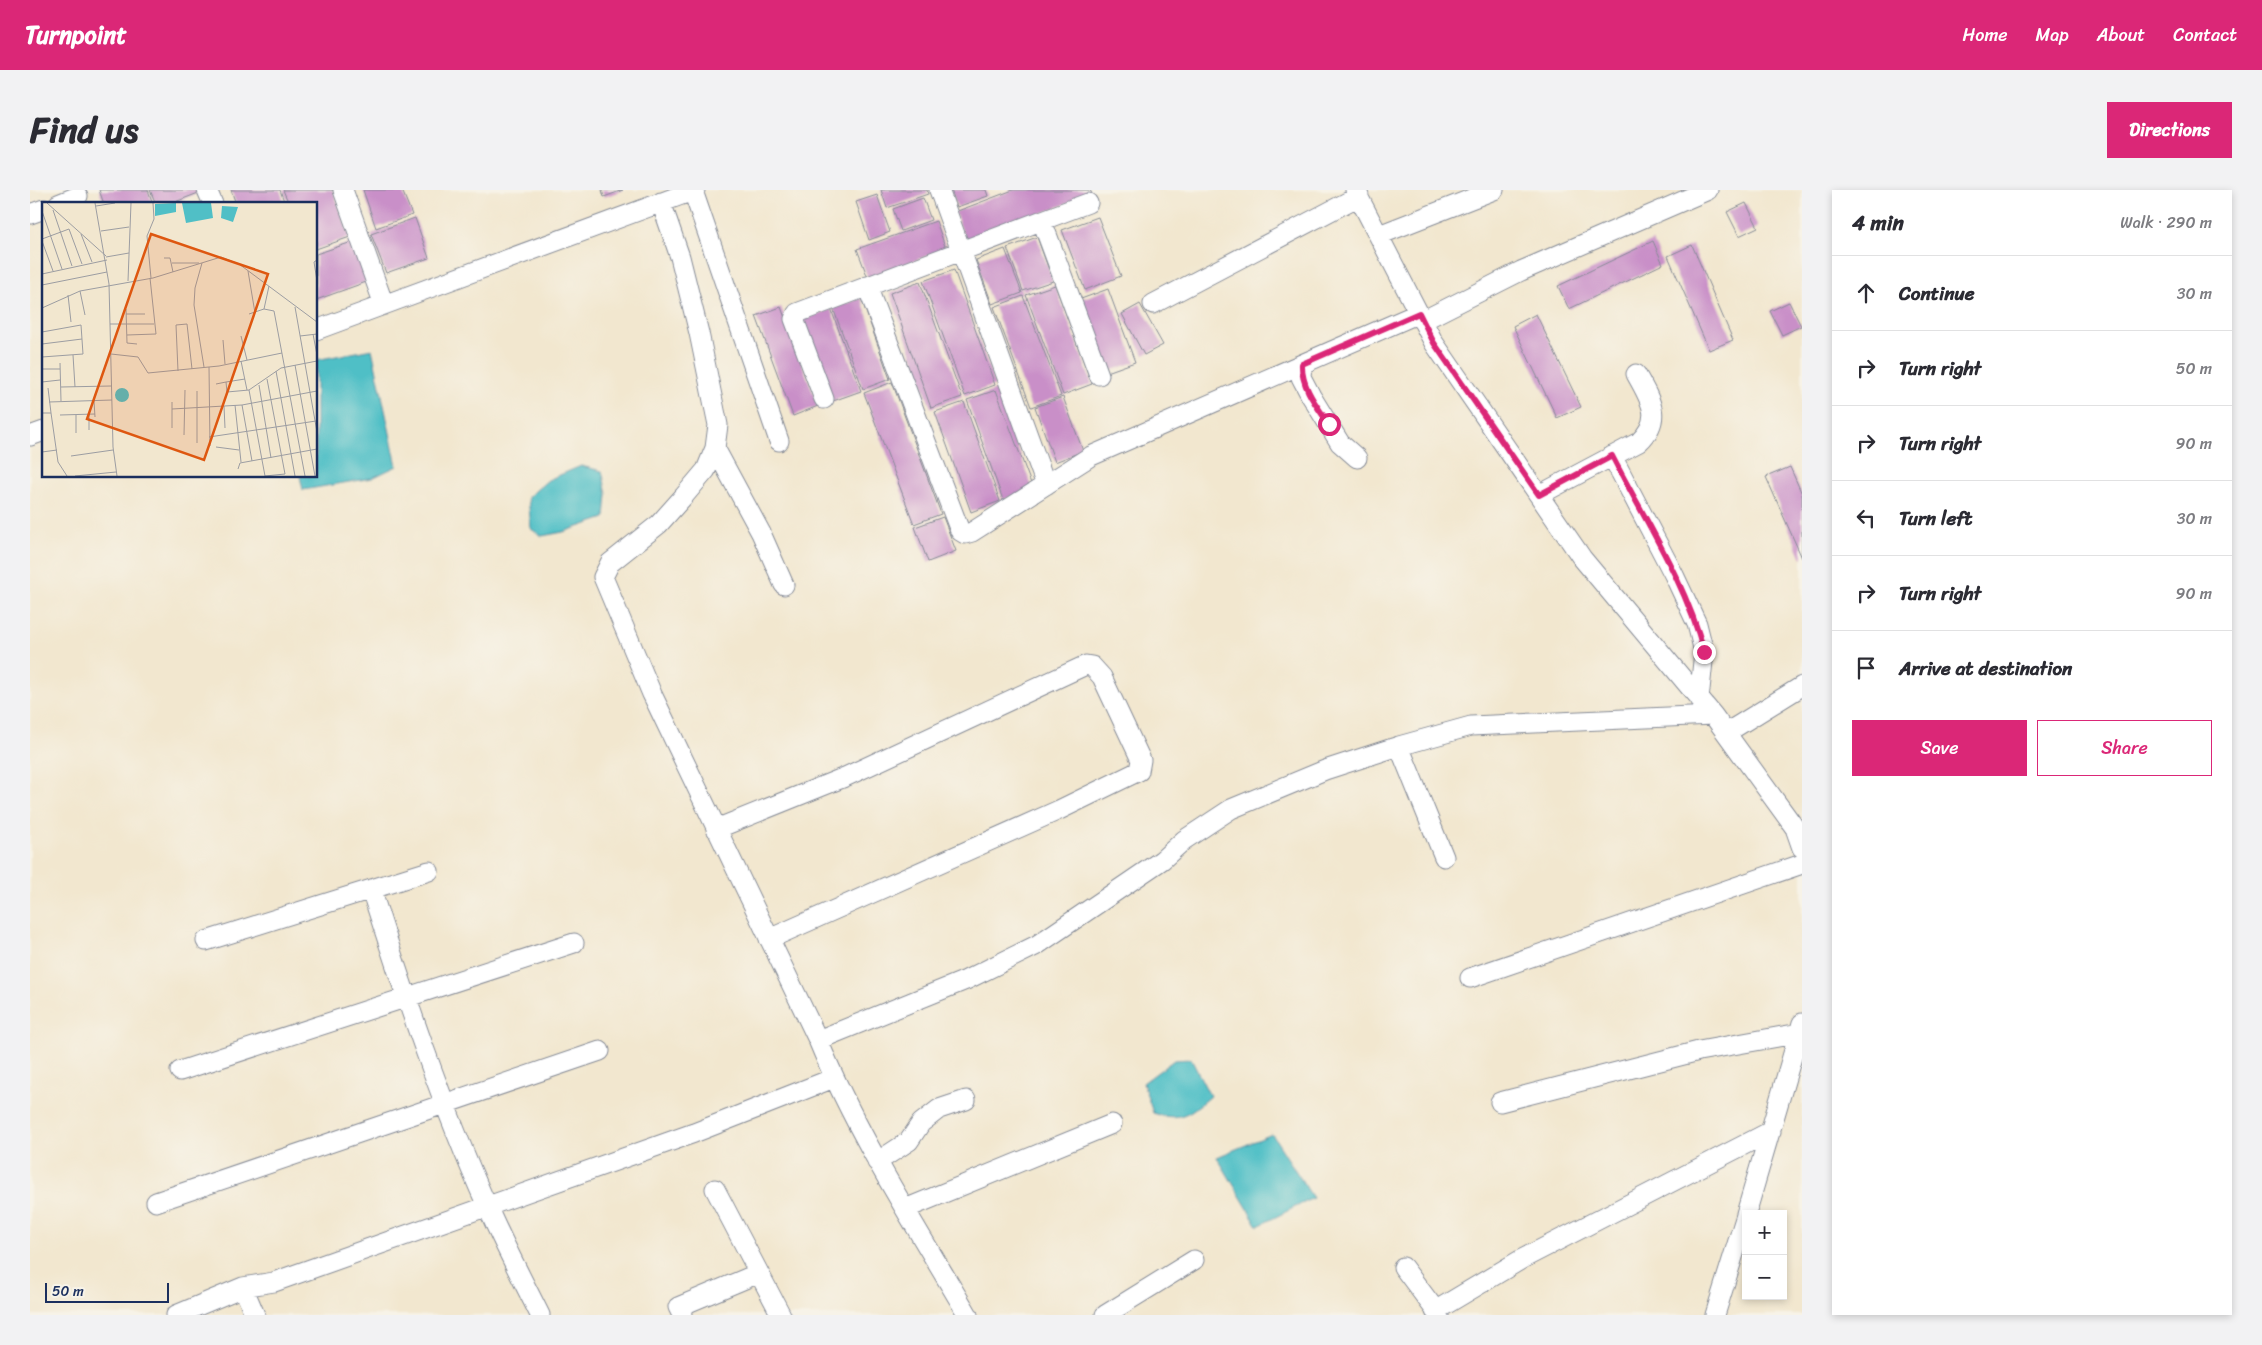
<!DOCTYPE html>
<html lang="en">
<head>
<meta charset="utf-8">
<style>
  :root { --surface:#fff; --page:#f2f2f3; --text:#2b2b33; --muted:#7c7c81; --line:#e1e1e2; --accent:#db2777 }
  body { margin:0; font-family:Sriracha,sans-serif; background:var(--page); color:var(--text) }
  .controls { position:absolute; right:15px; bottom:15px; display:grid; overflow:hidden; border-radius:0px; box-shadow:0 2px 8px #0003 }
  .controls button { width:45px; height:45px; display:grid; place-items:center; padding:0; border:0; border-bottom:1px solid var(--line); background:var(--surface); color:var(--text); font:25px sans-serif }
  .scale { position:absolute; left:15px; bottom:12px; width:124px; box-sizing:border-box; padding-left:5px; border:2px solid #1b2f5e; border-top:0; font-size:14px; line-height:18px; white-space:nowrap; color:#1b2f5e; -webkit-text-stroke:4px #f7f3e8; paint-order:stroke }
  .stop { position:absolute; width:15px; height:15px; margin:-11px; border:4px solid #db2777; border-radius:50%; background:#fff }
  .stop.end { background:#db2777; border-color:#fff; box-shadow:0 1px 5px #0008 }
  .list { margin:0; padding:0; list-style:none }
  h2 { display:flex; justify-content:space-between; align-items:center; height:65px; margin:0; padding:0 20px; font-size:21px }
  h2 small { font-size:16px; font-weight:400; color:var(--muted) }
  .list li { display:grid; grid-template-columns:32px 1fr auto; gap:15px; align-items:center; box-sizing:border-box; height:75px; padding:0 20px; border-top:1px solid var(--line) }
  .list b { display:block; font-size:19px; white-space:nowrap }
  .list em { font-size:16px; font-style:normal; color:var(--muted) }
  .actions { display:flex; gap:10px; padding:15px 20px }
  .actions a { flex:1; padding:11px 0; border:1px solid var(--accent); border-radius:0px; text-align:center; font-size:18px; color:var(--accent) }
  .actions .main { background:var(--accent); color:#fff }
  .icon { flex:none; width:28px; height:28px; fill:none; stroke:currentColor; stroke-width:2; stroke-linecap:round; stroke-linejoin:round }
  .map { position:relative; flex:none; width:1772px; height:1125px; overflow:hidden; border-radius:0px }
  header { display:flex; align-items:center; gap:30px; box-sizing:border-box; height:70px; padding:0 25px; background:var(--accent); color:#fff }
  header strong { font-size:24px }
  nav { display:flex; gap:28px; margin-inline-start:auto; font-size:18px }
  .intro { display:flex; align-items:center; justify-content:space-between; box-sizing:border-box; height:120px; padding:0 30px }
  h1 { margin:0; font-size:35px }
  .button { padding:12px 22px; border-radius:0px; background:var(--accent); color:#fff; font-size:18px; font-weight:700 }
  main { display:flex; gap:30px; padding:0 30px }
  aside { flex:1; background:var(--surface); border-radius:0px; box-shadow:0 2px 8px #0003 }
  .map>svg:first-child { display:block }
  .water { fill:#50bfc6; stroke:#367792 }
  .building { fill:#c98fc8 }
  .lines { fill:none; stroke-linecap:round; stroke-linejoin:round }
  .minor-casing { stroke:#868b96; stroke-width:21 }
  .minor { stroke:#fff; stroke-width:19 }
  .route { stroke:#db2777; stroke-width:6 }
  .inset-road { fill:none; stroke:#9c9da2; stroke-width:1 }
  .view { fill:#de5710; fill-opacity:0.15; stroke:#de5710; stroke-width:2.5 }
  .inset-edge { fill:none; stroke:#1b2f5e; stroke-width:2.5 }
</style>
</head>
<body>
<header>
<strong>Turnpoint</strong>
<nav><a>Home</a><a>Map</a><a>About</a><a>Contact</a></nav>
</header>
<div class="intro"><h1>Find us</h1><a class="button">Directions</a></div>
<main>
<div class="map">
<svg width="1772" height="1125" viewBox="0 0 1772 1125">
  <rect width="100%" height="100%" fill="#f7f3e8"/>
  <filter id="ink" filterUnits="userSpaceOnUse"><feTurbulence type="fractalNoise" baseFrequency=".02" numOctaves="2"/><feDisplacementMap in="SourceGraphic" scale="10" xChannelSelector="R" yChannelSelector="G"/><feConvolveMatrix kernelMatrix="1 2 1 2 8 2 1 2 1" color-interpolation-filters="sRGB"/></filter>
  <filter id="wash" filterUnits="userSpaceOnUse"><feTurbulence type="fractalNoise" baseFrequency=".0096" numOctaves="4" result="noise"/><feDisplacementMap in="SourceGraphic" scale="20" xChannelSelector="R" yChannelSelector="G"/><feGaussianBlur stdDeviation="1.12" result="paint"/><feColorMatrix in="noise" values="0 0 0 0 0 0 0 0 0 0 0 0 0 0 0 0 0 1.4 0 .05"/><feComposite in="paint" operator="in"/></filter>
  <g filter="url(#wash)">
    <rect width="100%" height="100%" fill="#f2e7cf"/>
    <path class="water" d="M 342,159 L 367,276 L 342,288 L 273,300 L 270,286 L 286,286 L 286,170 Z
      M 551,276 L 572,281 L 577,304 L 575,328 L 533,342 L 512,346 L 501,339 L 498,307 L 518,290 Z
      M 1161,869 L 1180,906 C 1159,924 1151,932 1123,923 L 1113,893 L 1144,870 Z
      M 1242,944 L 1283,1008 L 1228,1036 L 1187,967 Z"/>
    <g id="blocks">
      <path class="building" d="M 69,0 L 118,0 L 123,14 L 74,14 Z
        M 120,0 L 170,0 L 171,2 L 140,14 L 126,14 Z
        M 201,0 L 250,0 L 255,14 L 206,14 Z
        M 253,0 L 303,0 L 320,47 L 286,59 L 286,14 L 259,14 Z
        M 333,0 L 372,0 L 382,25 L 346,38 Z
        M 572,0 L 593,0 L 574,7 Z
        M 851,0 L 897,0 L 898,4 L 857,18 Z
        M 921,0 L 956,0 L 958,6 L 927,17 Z
        M 983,0 L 1060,0 L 1062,4 L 936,52 L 925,22 Z
        M 847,5 L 860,42 L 839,50 L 826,12 Z
        M 893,8 L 901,30 L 871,41 L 863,19 Z
        M 1716,13 L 1728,37 L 1709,46 L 1697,22 Z
        M 1068,27 L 1091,86 L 1055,100 L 1032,40 Z
        M 385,28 L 399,68 L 356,83 L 341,44 Z
        M 906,31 L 916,59 L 838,88 L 827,59 Z
        M 1007,47 L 1023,91 L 993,101 L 977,58 Z
        M 325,51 L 339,91 L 286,110 L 286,64 Z
        M 1623,51 L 1633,74 L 1539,119 L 1528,96 Z
        M 1662,55 L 1703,150 L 1679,160 L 1638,66 Z
        M 975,59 L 992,103 L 962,114 L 946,70 Z
        M 924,80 L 965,195 L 935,206 L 893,91 Z
        M 890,92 L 932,207 L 901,218 L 860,103 Z
        M 1025,95 L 1062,194 L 1033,205 L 996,105 Z
        M 1078,99 L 1105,172 L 1077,182 L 1051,109 Z
        M 993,106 L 1031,206 L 1001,217 L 964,117 Z
        M 831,108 L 860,189 L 833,199 L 803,118 Z
        M 1759,112 L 1771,136 L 1752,145 L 1740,121 Z
        M 1110,114 L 1133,155 L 1114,165 L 1092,124 Z
        M 751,117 L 788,216 L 763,226 L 726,126 Z
        M 801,119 L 831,201 L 803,211 L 773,129 Z
        M 1506,124 L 1551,217 L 1527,228 L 1483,136 Z
        M 862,192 L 911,324 L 884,334 L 834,203 Z
        M 966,200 L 1003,299 L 973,310 L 937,210 Z
        M 1033,207 L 1053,261 L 1025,272 L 1005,217 Z
        M 934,212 L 970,311 L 941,322 L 905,222 Z
        M 1760,277 L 1772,304 L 1772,368 L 1736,287 Z
        M 913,327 L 926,361 L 898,372 L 885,337 Z"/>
    </g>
  </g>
  <g filter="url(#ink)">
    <use href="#blocks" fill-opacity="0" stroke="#868b96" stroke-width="1"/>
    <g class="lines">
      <defs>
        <path id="minor" d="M 177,0 L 183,14
          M 313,0 L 354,115
          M 909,0 L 1016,295
          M 1325,0 L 1404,153 L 1552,368 L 1683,525 L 1765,638 L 1772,658
          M 663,1 L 749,251
          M 631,12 L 650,67 L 669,143 L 688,235 L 685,258 L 676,280 L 654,306 L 629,334 L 580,373 L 573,387 L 622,504 L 788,850 C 828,947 885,1035 938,1125
          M 28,14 L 48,6
          M 0,24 L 14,19
          M 1012,31 L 1069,185
          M 1349,45 L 1464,0
          M 837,96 L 930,341 L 935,344 L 942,342 L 1061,266 L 1389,123
          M 1123,114 L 1329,6
          M 1392,131 L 1491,81 L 1678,0
          M 286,140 L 665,0
          M 1272,175 L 1271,187 L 1281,206 L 1310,253 L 1327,268
          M 794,209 L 764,129 L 767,123 L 1058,13
          M 0,246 L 14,241
          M 685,258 L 731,343 L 754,395
          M 1582,266 L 1644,385 L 1667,434 L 1674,462 L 1669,509
          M 1509,305 L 1609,252 C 1634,228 1620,210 1606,184
          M 1696,543 L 1772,496
          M 1369,556 L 1414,667
          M 686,639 L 815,587 L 1056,475 L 1062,476 L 1072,487 L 1111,570 L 1109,581 L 1029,620 L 739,749
          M 341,699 C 375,806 411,913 457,1016 C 473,1053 492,1089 510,1125
          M 176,751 L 399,681
          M 1440,788 L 1772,674
          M 788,850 L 936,790 L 1007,755 L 1132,670 L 1154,650 L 1201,619 L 1295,580 L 1369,556 L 1441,536 L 1683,525
          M 150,881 L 544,753
          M 1470,912 L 1669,861 L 1770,843
          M 847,972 L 879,951 L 891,933 L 909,919 L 936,910
          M 126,1012 L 570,861
          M 875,1019 L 1082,934
          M 1716,1024 L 1772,833
          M 1373,1077 L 1409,1125
          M 729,1083 L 751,1125
          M 213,1097 L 225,1125
          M 1405,1121 L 1492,1069 L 1741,941
          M 146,1125 L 213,1097 L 244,1092 L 664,943 L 804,888
          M 652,1125 L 648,1117 L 729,1083 L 685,999
          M 1075,1125 L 1164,1070
          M 1685,1125 L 1716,1025"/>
      </defs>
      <use href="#minor" class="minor-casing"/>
      <use href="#minor" class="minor"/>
    </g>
  </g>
  <g class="lines" filter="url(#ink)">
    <path class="route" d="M 1299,234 C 1287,216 1271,197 1272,174 L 1389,123 L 1404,153 L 1509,305 L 1582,266 C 1615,330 1656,393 1674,462"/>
  </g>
  <g transform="translate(12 12)">
    <rect width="275" height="275" fill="#f2e7cf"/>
    <path d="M 134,1 L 134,10 L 113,14 L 113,2 ZM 140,1 L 169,1 L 171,16 L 144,21 ZM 180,4 L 196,5 L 191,20 L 179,16 ZM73 193a7 7 0 1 1 14 0a7 7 0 1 1-14 0Z" fill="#50bfc6"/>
    <path class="inset-road" d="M 5,1 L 64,54M 53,1 L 67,82 L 71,245 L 75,274M 54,4 L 73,1M 11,8 L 30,64M 0,9 L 20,67M 27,27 L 40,62M 59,29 L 87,25M 39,32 L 50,60M 0,37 L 27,27M 0,39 L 11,69M 64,55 L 87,51M 122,56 L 128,56 L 131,70M 275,58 L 272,60 L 275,79M 130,61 L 157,61M 160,61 L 153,86 L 152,103 L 162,165M 206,69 L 213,111M 0,72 L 65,58M 109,76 L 105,34 L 112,17 L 111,1M 86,79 L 89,1M 0,83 L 65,70M 38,89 L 43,113M 26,93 L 29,120M 253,105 L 275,230M 0,106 L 38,89 L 111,76 L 179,55 L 197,62 L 275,120M 84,107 L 85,141 L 95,142M 222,107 L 227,84M 84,112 L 103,112M 207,112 L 222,107 L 232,109 L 263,274M 68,122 L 112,122M 0,130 L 39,123 L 41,152 L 0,155M 271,132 L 275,153M 85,133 L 114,132 L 108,76M 199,134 L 205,158M 258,134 L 275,132M 181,138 L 183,162M 0,142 L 40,137M 69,152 L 96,155 L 106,171 L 177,164 L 240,151M 31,153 L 33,185M 199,159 L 205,188M 18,161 L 19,199M 253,163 L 273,274M 167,165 L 168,244M 0,167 L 18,167M 136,169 L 134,123 L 145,122 L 150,167M 234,169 L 253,274M 0,180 L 18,178M 184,180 L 203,177M 174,182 L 184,180 L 185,190 L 207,188 L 239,166 L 275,159M 217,183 L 229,256M 19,185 L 69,184M 6,186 L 9,211M 207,188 L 223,274 L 243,272 L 225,177M 52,199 L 53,215M 7,200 L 70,198M 193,203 L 199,260M 200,203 L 210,259M 182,204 L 183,226M 130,207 L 200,203 L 275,189M 0,211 L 9,211 L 16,260 L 25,274M 47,212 L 47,228M 18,213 L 53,212M 34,213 L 34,231M 130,226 L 130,200M 142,233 L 143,188M 167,235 L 274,219M 155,241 L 155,189M 174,245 L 197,248M 0,250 L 15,248M 29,254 L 71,248M 196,267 L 198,261 L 275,247M 33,274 L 74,270"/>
    <path class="view" d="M 109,32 L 226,72 L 162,258 L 45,217 Z"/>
    <rect width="275" height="275" class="inset-edge"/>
  </g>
</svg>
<div class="controls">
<button>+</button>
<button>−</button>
</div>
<div class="scale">50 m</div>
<div class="stop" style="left:1299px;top:234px"></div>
<div class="stop end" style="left:1674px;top:462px"></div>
</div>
<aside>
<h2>4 min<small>Walk · 290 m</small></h2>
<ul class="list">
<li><svg class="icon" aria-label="ahead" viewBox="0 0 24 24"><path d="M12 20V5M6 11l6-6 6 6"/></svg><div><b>Continue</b></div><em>30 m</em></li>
<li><svg class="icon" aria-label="right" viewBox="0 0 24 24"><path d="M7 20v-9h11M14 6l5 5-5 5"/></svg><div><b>Turn right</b></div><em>50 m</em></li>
<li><svg class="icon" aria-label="right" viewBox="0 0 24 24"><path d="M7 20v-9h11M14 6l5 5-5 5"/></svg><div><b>Turn right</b></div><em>90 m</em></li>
<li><svg class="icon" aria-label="left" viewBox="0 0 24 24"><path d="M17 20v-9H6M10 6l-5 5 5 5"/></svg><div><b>Turn left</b></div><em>30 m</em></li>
<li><svg class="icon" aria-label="right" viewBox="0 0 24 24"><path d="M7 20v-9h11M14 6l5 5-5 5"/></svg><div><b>Turn right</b></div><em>90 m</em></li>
<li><svg class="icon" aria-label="arrive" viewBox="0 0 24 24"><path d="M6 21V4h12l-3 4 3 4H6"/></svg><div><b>Arrive at destination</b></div></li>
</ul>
<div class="actions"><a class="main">Save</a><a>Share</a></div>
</aside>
</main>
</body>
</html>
